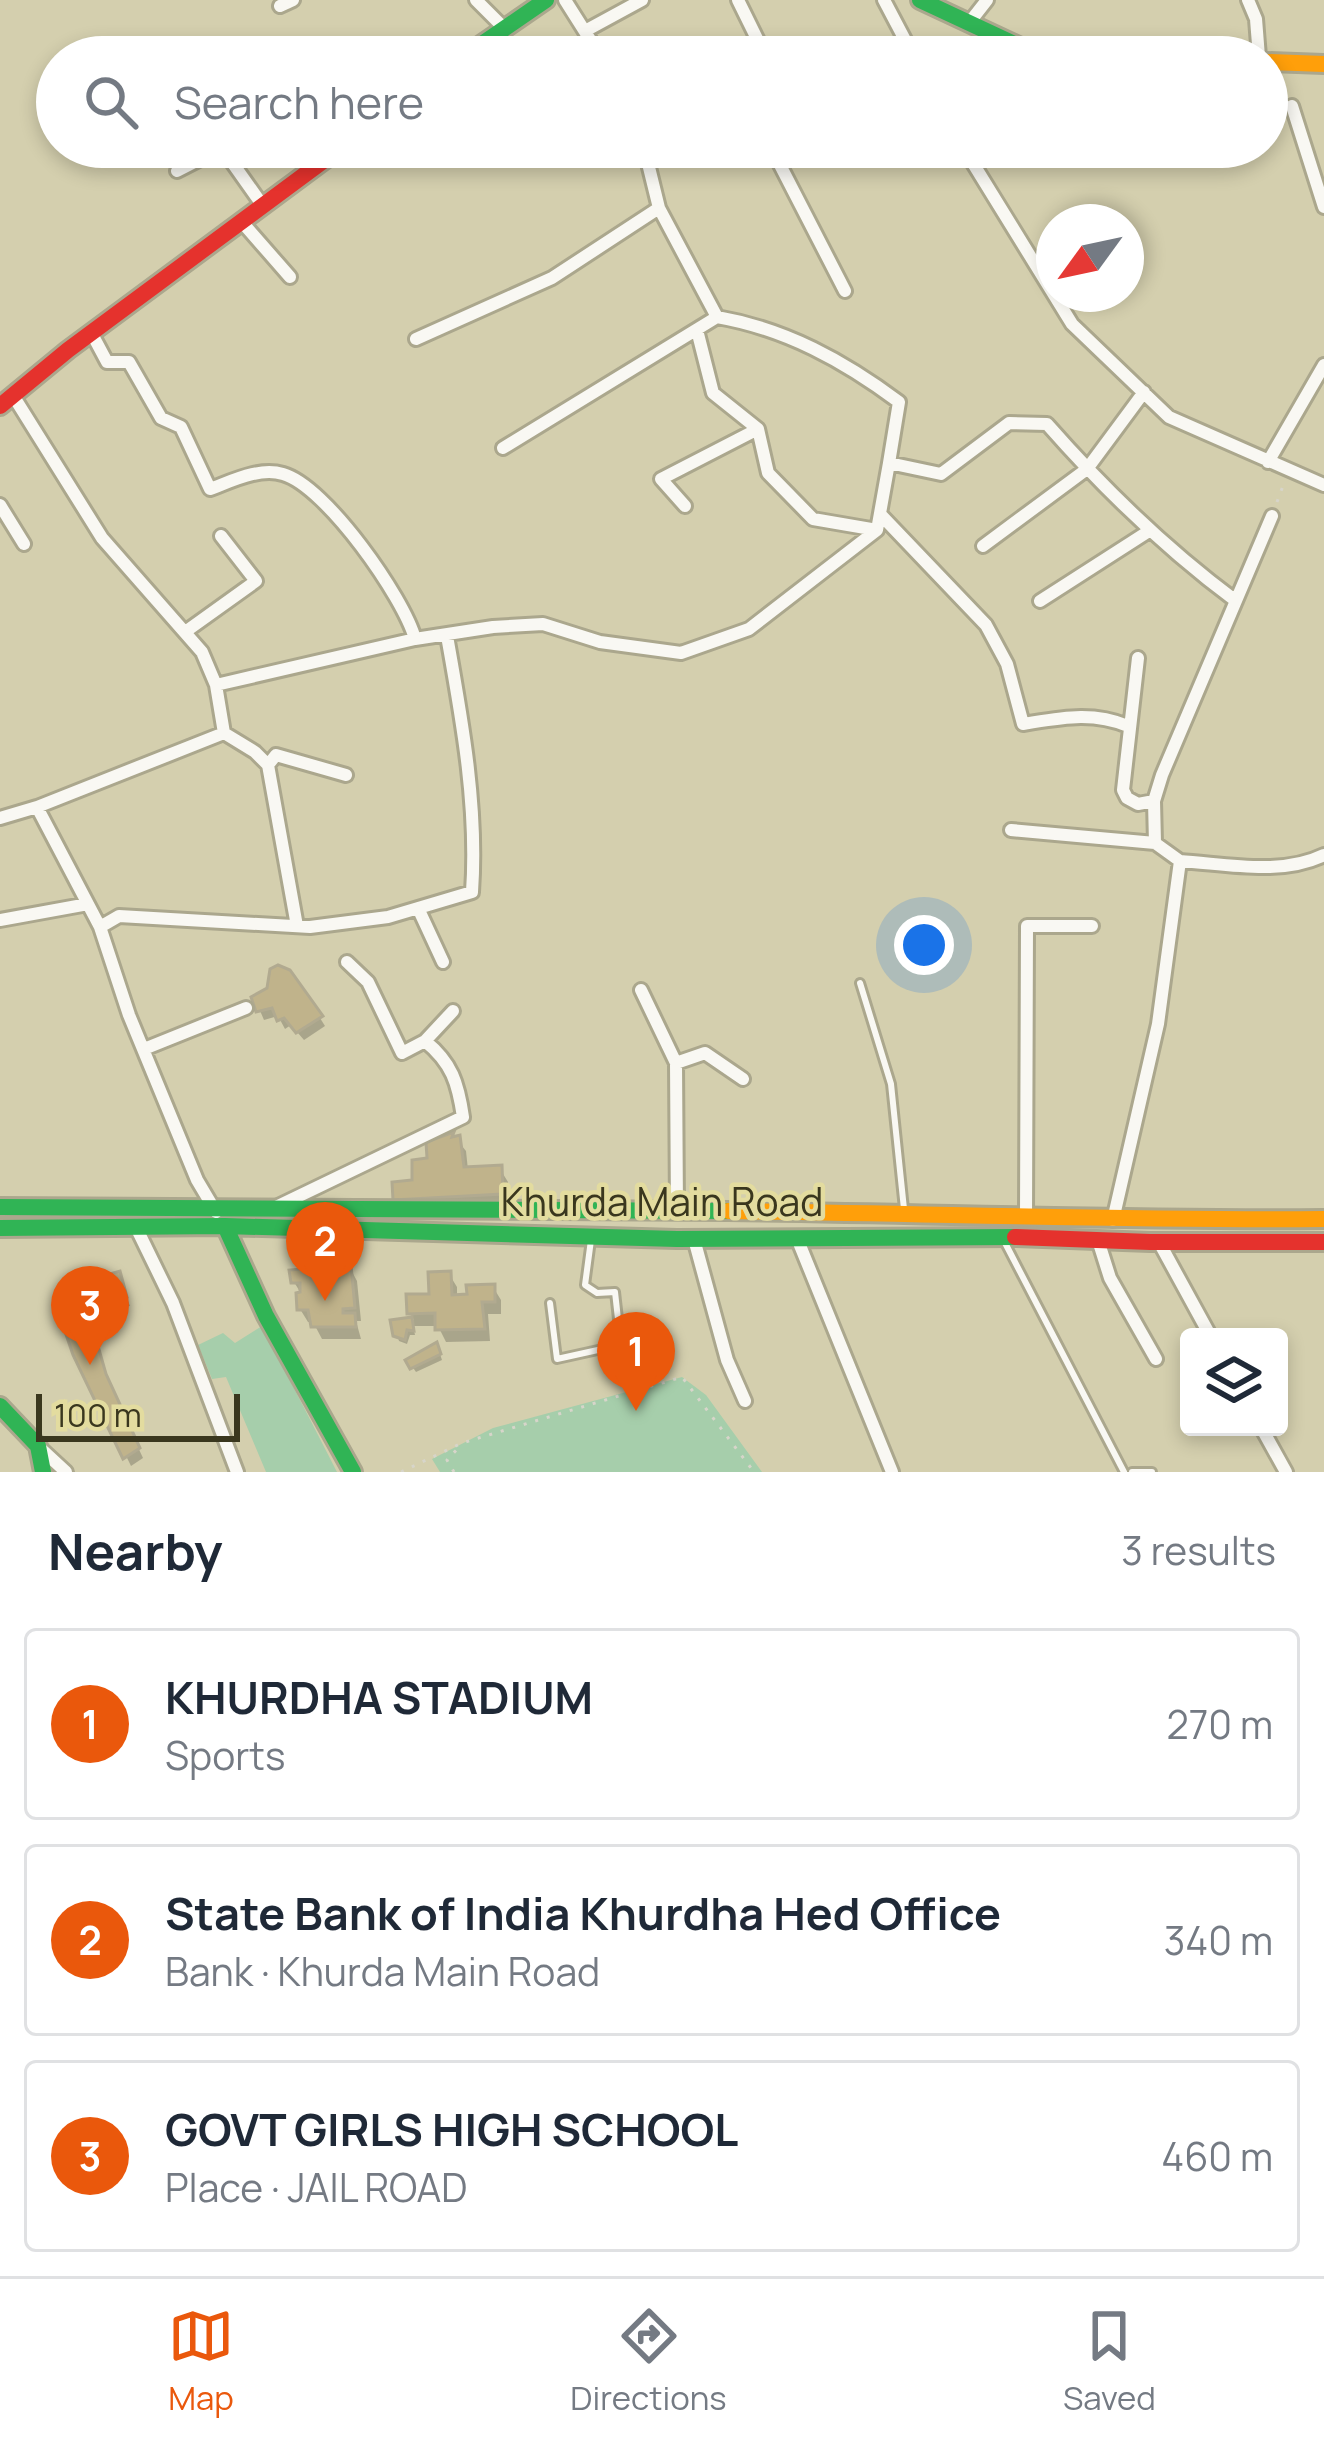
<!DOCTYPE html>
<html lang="en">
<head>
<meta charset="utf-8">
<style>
  :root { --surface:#fff; --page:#f6f6f7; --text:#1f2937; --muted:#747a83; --line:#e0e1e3; --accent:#ea580c }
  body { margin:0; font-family:Manrope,sans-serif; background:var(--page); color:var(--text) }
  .controls { position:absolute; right:36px; bottom:36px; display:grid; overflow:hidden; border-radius:12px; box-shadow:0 6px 18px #0003 }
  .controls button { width:108px; height:108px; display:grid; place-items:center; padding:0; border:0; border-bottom:3px solid var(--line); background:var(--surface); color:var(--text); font:60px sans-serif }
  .compass { position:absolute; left:1036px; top:204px; width:108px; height:108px; border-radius:50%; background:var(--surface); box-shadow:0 6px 18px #0003; rotate:237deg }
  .scale { position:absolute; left:36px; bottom:30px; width:204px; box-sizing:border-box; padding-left:12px; border:6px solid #3a371e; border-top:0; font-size:33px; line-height:42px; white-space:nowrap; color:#3a371e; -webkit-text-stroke:9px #e3dc9f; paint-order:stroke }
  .you { position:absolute; left:924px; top:945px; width:42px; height:42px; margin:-30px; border:9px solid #fff; border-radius:50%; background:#1a73e8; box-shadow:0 0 0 18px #1a73e833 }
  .badge { display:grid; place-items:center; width:78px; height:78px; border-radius:50%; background:var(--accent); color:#fff; font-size:39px; font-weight:700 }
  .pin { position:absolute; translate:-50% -99px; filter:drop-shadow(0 3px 6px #0008) }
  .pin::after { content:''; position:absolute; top:63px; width:42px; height:36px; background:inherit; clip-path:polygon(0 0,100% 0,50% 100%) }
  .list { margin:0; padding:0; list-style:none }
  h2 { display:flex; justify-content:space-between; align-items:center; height:156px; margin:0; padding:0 48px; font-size:51px }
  h2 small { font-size:39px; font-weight:400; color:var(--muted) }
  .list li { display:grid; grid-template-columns:78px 1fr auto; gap:36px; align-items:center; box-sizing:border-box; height:192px; margin:0 24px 24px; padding:0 24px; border:3px solid var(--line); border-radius:12px }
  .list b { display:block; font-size:45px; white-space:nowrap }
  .list p { margin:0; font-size:39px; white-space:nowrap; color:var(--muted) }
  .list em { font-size:39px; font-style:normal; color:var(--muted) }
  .icon { flex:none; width:66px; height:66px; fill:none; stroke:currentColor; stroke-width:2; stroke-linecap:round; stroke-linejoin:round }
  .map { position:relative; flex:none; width:1324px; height:1472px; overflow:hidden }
  .search { position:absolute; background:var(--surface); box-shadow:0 6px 18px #0003; left:36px; right:36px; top:36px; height:132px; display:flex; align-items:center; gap:30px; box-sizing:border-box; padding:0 42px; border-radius:66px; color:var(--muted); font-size:45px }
  .sheet { height:804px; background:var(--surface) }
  nav { display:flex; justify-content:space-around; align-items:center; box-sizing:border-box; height:168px; border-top:3px solid var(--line); background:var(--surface); font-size:33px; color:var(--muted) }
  nav a { display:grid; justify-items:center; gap:6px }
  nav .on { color:var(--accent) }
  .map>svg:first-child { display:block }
  .green { fill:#a6ceab }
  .shadow { fill:#0003 }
  .building { fill:#c0b38b; stroke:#b1aa90; stroke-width:3 }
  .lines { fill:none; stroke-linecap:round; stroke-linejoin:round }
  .lane-casing { stroke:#aba78d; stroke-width:12 }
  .street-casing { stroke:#aba78d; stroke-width:18 }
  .fast-casing { stroke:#aba78d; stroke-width:22 }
  .slow-casing { stroke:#aba78d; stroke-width:22 }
  .jam-casing { stroke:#aba78d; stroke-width:22 }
  .path { stroke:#d7d5ca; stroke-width:3; stroke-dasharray:3 9; stroke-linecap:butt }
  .lane { stroke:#f9f8f3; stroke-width:6 }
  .street { stroke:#f9f8f3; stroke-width:12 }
  .fast { stroke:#30b455; stroke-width:16 }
  .slow { stroke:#ff9f0a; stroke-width:16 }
  .jam { stroke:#e5322d; stroke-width:16 }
  .labels { text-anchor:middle; stroke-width:9; stroke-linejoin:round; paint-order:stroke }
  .street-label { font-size:39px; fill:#3a371e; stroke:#e3dc9f }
</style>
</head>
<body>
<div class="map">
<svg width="1324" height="1472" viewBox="0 0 1324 1472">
  <rect width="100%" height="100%" fill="#d4cfae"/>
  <path class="green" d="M 262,1326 L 337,1472 L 266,1472 L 226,1377 L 212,1379 L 198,1345 L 223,1333 L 235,1343 Z
    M 682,1377 L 706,1395 L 762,1472 L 440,1472 L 432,1459 L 493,1428 Z"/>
  <path class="shadow" d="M 255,999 L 320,1018 L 325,1026 L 304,1040 L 291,1025 L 285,1029 L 278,1016 L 264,1020 Z
    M 453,1135 L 466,1151 L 468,1170 L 500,1169 L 508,1182 L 509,1207 L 403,1212 L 396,1199 L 415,1183 L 430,1161 L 429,1144 Z
    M 350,1268 L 357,1281 L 361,1321 L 356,1321 L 361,1339 L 322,1339 L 313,1322 L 308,1322 L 300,1309 L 302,1295 L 294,1282 Z
    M 449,1274 L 457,1287 L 457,1298 L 493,1287 L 501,1300 L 501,1314 L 488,1314 L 490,1341 L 446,1342 L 438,1326 L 413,1326 L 415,1335 L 410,1335 L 407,1344 L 399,1341 L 394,1323 L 414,1320 L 410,1313 L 432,1297 Z
    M 118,1275 L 130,1306 L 89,1313 L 110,1387 L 143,1458 L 131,1466 L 76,1354 L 57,1300 Z
    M 439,1351 L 442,1360 L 416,1372 L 409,1362 Z"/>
  <path class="building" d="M 278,965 L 290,970 L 323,1016 L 296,1033 L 284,1018 L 277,1021 L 272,1008 L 256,1012 L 251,997 L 267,988 L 270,969 Z
    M 454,1132 L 452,1137 L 460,1135 L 464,1167 L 502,1165 L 503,1194 L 393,1200 L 392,1182 L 412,1180 L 412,1160 L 427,1158 L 426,1142 Z
    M 351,1265 L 355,1308 L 343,1309 L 343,1313 L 355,1313 L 356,1327 L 311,1327 L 308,1310 L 297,1310 L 296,1293 L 300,1292 L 300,1283 L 291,1283 L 289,1270 Z
    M 120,1271 L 127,1297 L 86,1304 L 106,1374 L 140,1448 L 123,1459 L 73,1355 L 54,1299 L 71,1292 L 69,1286 Z
    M 451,1271 L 452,1295 L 467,1294 L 466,1285 L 495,1284 L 495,1302 L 482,1302 L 485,1329 L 435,1330 L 435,1313 L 407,1314 L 406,1294 L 429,1294 L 428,1272 Z
    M 412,1317 L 414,1331 L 407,1330 L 405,1340 L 393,1336 L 390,1320 Z
    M 437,1342 L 441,1354 L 410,1369 L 405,1360 Z"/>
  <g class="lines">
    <defs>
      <path id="lane" d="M 860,983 L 891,1084 L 904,1209
        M 1003,1239 L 1124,1472
        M 550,1303 L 557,1359 L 616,1346 L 620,1337 L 615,1292 L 597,1293 L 585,1285 L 591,1240
        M 1132,1472 L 1152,1472"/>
      <path id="street" d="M 476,0 L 503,27
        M 565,0 L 601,57
        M 738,0 L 766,57
        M 884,0 L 914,57
        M 1248,0 L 1256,19 L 1259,57
        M 280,6 L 293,0
        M 969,23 L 987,0
        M 585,31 L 642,0
        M 1292,106 L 1324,207
        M 644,147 L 659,208 L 717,317 C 786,329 844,361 899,402 L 889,463 L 941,474 L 1009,423 L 1047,424 C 1105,490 1166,549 1236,601
        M 789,147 L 777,159 L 845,291
        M 963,147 L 1072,324 L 1169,417 L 1324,485
        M 177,171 L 222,148 L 263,206
        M 242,222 L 290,277
        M 697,330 L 713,393 L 758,429 L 768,473 L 813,519 L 877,530
        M 92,334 L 107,362 L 129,362 L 161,418 L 181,427 L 210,489 C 232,481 259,467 283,474 C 326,486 404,598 415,639
        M 416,339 L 552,278 L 659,208
        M 14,397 L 102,538 L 202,652 L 216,685 L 224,733 L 37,807
        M 503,448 L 717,317
        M 1268,462 L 1324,365
        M 0,505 L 24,544
        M 685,506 L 661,479 L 758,429
        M 880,514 L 986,625 L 1007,664 L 1023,724 C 1061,718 1092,711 1128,726
        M 983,546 L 1087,469 L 1144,392
        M 1040,601 L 1149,531
        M 185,632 L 256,581 L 221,536
        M 1138,658 L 1123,790 L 1127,798 L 1138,804 L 1154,801
        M 216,685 L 415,639 L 493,627 L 543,624 L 600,642 L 681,653 L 749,629 L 877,530 L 889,463
        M 224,733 L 255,752 L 268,765
        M 0,818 L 37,807 L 100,927
        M 1011,830 L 1155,843
        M 1180,861 C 1227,864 1281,876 1324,855
        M 418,908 L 443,962
        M 0,920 L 88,904
        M 297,926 L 268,765 L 276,755 L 346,775
        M 347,962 L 368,982 L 402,1053 L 425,1041
        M 641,990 L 676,1063 L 677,1211
        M 144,1049 L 246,1008
        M 676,1063 L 705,1053 L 743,1079
        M 274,1208 L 463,1117 C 458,1083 452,1063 425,1041 L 453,1011
        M 216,1212 L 197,1180 L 129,1015 L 100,927 L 119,916 L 310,927 L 388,917 L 472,892 C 478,807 462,720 447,636
        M 1026,1215 L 1027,926 L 1092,926
        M 1113,1220 L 1158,1024 L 1180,861 L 1155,843 L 1154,801 L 1162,775 L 1272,516
        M 136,1227 L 173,1303 L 237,1472
        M 797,1238 L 892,1472
        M 694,1239 L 727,1360 L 745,1401
        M 1098,1240 L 1110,1278 L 1156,1359
        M 1159,1242 L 1211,1337
        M 1261,1427 L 1286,1472
        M 39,1447 L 66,1472"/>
      <path id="fast" d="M 920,0 L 1042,57
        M 463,57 L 546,0
        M 0,1207 L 728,1211
        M 225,1226 L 266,1316 L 353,1472
        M 0,1228 L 225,1226 L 677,1239 L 1015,1237
        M 0,1406 L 38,1446 L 43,1472"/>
      <path id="slow" d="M 1267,62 L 1324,64
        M 728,1211 C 927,1213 1125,1221 1324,1219"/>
      <path id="jam" d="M 0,406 L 68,350 L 342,147
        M 1015,1237 L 1150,1242 L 1324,1242"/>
    </defs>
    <use href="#lane" class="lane-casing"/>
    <use href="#street" class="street-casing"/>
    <use href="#fast" class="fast-casing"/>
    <use href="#slow" class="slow-casing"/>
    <use href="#jam" class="jam-casing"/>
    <path class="path" d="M 1277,502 L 1284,483
      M 401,1472 L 462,1443 L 682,1377 L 754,1472
      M 454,1472 L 447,1460 L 461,1445"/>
    <use href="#lane" class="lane"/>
    <use href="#street" class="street"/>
    <use href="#fast" class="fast"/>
    <use href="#slow" class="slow"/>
    <use href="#jam" class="jam"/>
  </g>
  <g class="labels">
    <g class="street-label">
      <text x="662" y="1216">Khurda Main Road</text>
    </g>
  </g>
</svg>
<div class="controls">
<button><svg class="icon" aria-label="layers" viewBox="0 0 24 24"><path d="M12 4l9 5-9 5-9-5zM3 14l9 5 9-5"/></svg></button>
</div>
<svg class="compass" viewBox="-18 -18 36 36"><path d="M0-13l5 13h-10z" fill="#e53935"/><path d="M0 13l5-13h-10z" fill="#747a83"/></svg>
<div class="scale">100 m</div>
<div class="you"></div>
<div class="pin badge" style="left:636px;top:1411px">1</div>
<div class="pin badge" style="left:325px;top:1301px">2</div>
<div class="pin badge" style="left:90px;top:1365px">3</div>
<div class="search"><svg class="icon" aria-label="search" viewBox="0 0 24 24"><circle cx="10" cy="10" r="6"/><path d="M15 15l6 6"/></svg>Search here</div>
</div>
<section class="sheet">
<h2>Nearby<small>3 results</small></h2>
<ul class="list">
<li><span class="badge">1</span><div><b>KHURDHA STADIUM</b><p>Sports</p></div><em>270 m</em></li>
<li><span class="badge">2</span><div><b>State Bank of India Khurdha Hed Office</b><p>Bank · Khurda Main Road</p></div><em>340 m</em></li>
<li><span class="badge">3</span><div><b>GOVT GIRLS HIGH SCHOOL</b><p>Place · JAIL ROAD</p></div><em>460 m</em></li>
</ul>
</section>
<nav>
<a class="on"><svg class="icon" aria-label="map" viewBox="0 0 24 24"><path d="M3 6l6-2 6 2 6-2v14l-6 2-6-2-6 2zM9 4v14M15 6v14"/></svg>Map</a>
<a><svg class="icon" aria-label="directions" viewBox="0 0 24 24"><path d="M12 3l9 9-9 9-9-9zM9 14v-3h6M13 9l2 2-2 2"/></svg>Directions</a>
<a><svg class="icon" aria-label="saved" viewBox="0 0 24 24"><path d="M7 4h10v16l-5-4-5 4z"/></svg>Saved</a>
</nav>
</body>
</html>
